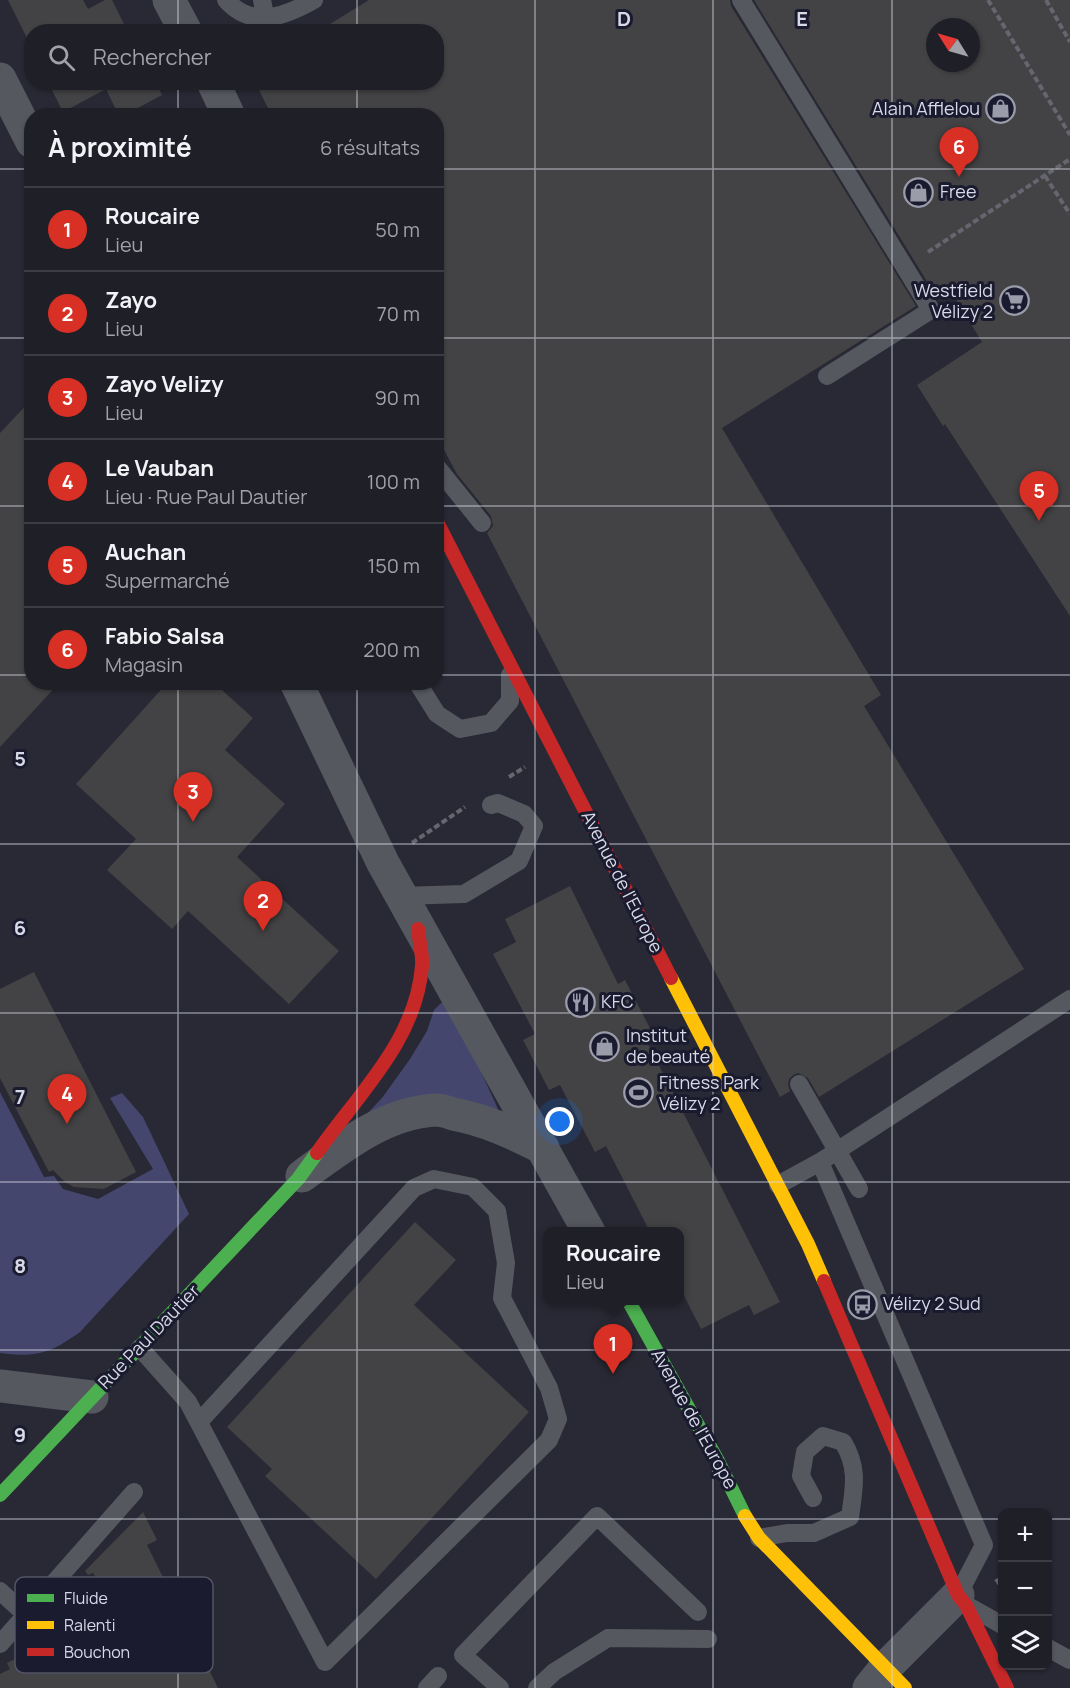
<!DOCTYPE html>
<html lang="fr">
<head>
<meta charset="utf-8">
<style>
  :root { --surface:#1e1f27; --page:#26272f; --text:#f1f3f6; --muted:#a1a2a7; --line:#3c3d44; --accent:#d93025 }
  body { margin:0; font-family:Manrope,sans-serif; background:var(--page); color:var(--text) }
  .controls { position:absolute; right:18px; bottom:18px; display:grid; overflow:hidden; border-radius:12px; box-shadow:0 2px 4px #0004 }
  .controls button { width:54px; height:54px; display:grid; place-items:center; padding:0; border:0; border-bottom:2px solid var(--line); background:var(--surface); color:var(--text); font:30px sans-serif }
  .compass { position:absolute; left:926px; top:18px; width:54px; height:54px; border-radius:50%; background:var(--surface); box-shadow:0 2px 4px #0004; rotate:307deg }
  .you { position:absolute; left:560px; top:1122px; width:21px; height:21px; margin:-15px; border:4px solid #fff; border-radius:50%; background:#1a73e8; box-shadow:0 0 0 9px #1a73e833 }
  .badge { display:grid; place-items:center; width:39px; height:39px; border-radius:50%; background:var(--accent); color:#fff; font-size:20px; font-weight:700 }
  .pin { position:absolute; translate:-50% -50px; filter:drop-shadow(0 2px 3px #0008) }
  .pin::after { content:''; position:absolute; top:32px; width:21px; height:18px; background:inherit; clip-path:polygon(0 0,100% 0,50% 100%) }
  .popup { position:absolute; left:543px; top:1227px; width:141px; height:78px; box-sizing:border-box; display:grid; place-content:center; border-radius:12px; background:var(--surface); filter:drop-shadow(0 2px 4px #0005); font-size:20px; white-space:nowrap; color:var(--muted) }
  .popup b { font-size:22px; color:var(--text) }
  .popup::after { content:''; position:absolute; left:50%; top:100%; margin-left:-12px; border:12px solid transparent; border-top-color:var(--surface) }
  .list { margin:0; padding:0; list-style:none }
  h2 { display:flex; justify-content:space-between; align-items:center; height:78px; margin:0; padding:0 24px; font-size:26px }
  h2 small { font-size:20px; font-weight:400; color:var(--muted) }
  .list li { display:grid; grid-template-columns:39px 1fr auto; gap:18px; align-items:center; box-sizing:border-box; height:84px; padding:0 24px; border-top:2px solid var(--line) }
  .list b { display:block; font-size:22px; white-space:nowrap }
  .list p { margin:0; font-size:20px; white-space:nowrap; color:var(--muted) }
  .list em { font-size:20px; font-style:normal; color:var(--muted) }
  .icon { flex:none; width:33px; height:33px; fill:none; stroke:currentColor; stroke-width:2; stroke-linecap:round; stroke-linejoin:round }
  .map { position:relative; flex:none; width:1070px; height:1688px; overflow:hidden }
  .search { position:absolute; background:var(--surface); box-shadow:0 2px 4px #0004; left:24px; top:24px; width:420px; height:66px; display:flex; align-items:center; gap:15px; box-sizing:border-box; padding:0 21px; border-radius:24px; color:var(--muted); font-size:22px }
  .panel { position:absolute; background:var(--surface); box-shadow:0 2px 4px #0004; left:24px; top:108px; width:420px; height:582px; border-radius:24px }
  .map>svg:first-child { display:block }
  .green { fill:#44466e }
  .building { fill:#434345; fill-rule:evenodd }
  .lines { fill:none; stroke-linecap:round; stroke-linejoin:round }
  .path { stroke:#65666f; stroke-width:4; stroke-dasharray:6 3; stroke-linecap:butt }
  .lane { stroke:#565860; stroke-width:18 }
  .street { stroke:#565860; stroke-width:33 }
  .fast { stroke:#4caf50; stroke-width:14 }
  .slow { stroke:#ffc107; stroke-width:14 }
  .jam { stroke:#c62828; stroke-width:14 }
  .grid { fill:none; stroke:#d9dae8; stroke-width:1.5; stroke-opacity:0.55 }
  .labels { text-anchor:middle; stroke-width:6; stroke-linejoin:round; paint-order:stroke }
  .poi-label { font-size:18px; fill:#d9dae8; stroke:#1a1b2f; text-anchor:start }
  .street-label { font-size:18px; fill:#d9dae8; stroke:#1a1b2f }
  .key { fill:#1a1b2f; stroke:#535466; stroke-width:1.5 }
  .key-label { font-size:16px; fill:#d9dae8 }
  .grid-label { font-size:20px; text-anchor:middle; font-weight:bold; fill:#d9dae8; stroke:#1a1b2f; stroke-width:6; stroke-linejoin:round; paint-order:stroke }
</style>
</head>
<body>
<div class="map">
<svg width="1070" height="1688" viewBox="0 0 1070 1688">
  <rect width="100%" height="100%" fill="#282934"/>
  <path class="green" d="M 444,1000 L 453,1010 L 498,1109 L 493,1114 L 349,1133 L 382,1098 L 410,1059 L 427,1031 L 434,1010 Z
    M 0,1092 L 44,1177 L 54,1176 L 63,1189 L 98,1199 L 153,1169 L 110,1098 L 122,1093 L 143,1117 L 189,1214 L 80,1332 C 51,1353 36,1358 0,1353 Z"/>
  <path class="building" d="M 8,0 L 83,0 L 88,9 L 105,0 L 112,0 L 128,32 L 32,32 L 32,48 Z
    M 369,0 L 730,0 L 731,6 L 916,306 L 722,428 L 881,695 L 864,706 L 1024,969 L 819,1097 L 808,1078 L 798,1073 L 793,1075 L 789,1079 L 788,1085 L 790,1091 L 780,1097 L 487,533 L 493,526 L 491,516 L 457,474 L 436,435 L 436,116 L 272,116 L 255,82 L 436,82 L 436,32 L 317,32 Z
    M 754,0 L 1070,0 L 1070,616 L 945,424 L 943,426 L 917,385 L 982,342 L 949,288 L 936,296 ZM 935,27 L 971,27 L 971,63 L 935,63 Z
    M 48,82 L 155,82 L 162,95 L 123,116 L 119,116 L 106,89 L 63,112 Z
    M 32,399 L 32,682 L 60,682 L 0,747 L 0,433 Z
    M 168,682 L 213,682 L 253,718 L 225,750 L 285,804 L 237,857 L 339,951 L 289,1004 L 188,911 L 172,929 L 107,870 L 136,839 L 76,784 Z
    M 570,886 L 618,984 L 625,980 L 654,1036 L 646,1040 L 780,1302 L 754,1315 L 749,1305 L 701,1329 L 679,1286 L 679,1232 L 650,1232 L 606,1146 L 595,1152 L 560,1085 L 549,1090 L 523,1040 L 535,1034 L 493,954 L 516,942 L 505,919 Z
    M 34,972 L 136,1172 L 104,1189 L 74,1187 L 65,1182 L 53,1170 L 49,1172 L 0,1078 L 0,989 Z
    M 415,1222 L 456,1260 L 414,1305 L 529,1412 L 376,1579 L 265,1476 L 272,1469 L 227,1427 Z
    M 143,1512 L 157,1540 L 147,1545 L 218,1688 L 0,1688 L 0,1674 L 10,1669 L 7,1663 L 109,1613 L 93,1581 L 97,1579 L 93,1573 L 88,1575 L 85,1571 Z"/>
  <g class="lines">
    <path class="path" d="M 988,0 L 1070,135
      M 1046,0 L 1070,42
      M 1045,176 L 1070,214
      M 928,252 L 1070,159
      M 509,777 L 525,767
      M 412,843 L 465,807
      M 996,1579 L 1002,1588"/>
    <path class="lane" d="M 226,0 C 252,29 284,17 314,0
      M 262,0 L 266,20 L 263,30
      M 741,0 L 931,310 L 827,376
      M 436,466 L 482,523
      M 417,682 L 437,714 L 460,729 L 491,723 L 510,701 L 510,675
      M 401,896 L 464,894 L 519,861 L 534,826 L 524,814 L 498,803 L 491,805
      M 799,1084 L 859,1189
      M 820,1162 L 984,1545 L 958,1595
      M 778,1185 L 820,1162 L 1070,999
      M 140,1348 L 188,1402 L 325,1662 L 549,1440 L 558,1419 L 549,1388 L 502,1298 L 506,1263 L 497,1211 L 473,1187 L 434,1179 L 414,1188 L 199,1422
      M 759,1538 L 787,1533 L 814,1533 L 850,1517 C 854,1488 859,1468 843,1442 L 823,1436 L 805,1452 L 801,1476 L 813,1498
      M 0,1591 L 26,1615
      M 970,1607 L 1002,1625
      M 0,1644 L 134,1492
      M 1048,1648 L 1070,1660
      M 427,1688 L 438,1676
      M 500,1688 L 463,1655 L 597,1516 L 698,1612
      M 537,1688 L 554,1672 L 608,1638 L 708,1639"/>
    <path class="street" d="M 169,0 L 186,32
      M 0,79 L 32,142
      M 213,82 L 229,116
      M 296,682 L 383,863 L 589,1232
      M 302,1176 C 342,1147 384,1113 435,1110 C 441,1110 448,1112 453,1114 C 486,1120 513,1133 543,1148
      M 0,1386 L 92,1397
      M 869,1688 L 885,1668 L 958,1595"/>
    <path class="fast" d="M 628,1300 L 718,1461 L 745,1516
      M 0,1495 L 298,1179 L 317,1153"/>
    <path class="slow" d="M 671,978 L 808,1244 L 824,1281
      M 745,1516 L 759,1538 L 905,1688"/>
    <path class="jam" d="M 436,520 L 671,978
      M 317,1153 C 358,1094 416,1041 422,966 C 423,954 419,941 418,929
      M 824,1281 L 958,1595 L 966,1605 L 1007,1688"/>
  </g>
  <path class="grid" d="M 178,0 L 178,32M 357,0 L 357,32M 535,0 L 535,1688M 713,0 L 713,1688M 892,0 L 892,1688M 178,82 L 178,116M 357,82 L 357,116M 0,169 L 32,169M 436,169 L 1070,169M 0,338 L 32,338M 436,338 L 1070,338M 0,506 L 32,506M 436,506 L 1070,506M 0,675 L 32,675M 436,675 L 1070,675M 178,682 L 178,1688M 357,682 L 357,1688M 0,844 L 1070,844M 0,1013 L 1070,1013M 0,1182 L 1070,1182M 0,1350 L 1070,1350M 0,1519 L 1002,1519M 1048,1519 L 1070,1519"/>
  <defs>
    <symbol id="shop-ring" viewBox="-11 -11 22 22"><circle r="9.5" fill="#1a1b2f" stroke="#9b9ca9" stroke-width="1.5"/><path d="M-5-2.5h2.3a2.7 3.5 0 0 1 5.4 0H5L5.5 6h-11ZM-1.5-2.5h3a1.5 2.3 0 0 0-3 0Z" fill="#9b9ca9"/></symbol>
    <symbol id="supermarket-ring" viewBox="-11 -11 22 22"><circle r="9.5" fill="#1a1b2f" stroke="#9b9ca9" stroke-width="1.5"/><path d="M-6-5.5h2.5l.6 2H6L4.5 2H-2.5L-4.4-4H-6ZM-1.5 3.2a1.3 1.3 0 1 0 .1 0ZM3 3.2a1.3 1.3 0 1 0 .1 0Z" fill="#9b9ca9"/></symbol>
    <symbol id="restaurant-ring" viewBox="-11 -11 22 22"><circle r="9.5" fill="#1a1b2f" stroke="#9b9ca9" stroke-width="1.5"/><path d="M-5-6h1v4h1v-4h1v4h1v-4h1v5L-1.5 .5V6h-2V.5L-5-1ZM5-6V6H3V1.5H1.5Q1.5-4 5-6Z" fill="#9b9ca9"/></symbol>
    <symbol id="stadium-ring" viewBox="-11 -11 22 22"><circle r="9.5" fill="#1a1b2f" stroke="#9b9ca9" stroke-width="1.5"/><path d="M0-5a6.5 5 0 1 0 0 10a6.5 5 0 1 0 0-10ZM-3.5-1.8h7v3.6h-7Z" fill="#9b9ca9"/></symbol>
    <symbol id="bus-ring" viewBox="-11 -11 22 22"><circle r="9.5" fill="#1a1b2f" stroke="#9b9ca9" stroke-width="1.5"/><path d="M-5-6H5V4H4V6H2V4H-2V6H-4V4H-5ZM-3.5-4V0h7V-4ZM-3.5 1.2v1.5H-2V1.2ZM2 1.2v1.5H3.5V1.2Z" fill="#9b9ca9"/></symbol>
  </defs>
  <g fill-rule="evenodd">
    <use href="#shop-ring" x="984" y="92" width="33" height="33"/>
    <use href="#shop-ring" x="902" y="176" width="33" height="33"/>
    <use href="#supermarket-ring" x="998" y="284" width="33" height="33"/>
    <use href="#restaurant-ring" x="564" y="986" width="33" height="33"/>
    <use href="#shop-ring" x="588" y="1030" width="33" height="33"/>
    <use href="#stadium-ring" x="622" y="1076" width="33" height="33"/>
    <use href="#bus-ring" x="846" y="1288" width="33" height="33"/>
  </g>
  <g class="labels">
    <g class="poi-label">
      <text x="980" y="115" text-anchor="end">Alain Afflelou</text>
      <text x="940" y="198">Free</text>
      <text x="993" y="297" text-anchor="end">Westfield<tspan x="993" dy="21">Vélizy 2</tspan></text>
      <text x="601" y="1008">KFC</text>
      <text x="626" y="1042">Institut<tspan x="626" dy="21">de beauté</tspan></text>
      <text x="659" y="1089">Fitness Park<tspan x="659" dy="21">Vélizy 2</tspan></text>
      <text x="883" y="1310">Vélizy 2 Sud</text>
    </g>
    <g class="street-label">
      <text transform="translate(622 882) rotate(63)" y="6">Avenue de l'Europe</text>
      <text transform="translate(149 1337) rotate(-46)" y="6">Rue Paul Dautier</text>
      <text transform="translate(694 1419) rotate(61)" y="6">Avenue de l'Europe</text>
    </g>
  </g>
  <rect x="15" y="1577" width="198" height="96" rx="9" class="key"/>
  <rect x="27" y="1594" width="27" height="8" fill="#4caf50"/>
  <rect x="27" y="1621" width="27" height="8" fill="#ffc107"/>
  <rect x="27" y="1648" width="27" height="8" fill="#c62828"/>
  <g class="key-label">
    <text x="64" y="1604">Fluide</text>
    <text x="64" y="1631">Ralenti</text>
    <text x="64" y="1658">Bouchon</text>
  </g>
  <g class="grid-label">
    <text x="624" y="26">D</text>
    <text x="802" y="26">E</text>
    <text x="20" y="766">5</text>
    <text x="20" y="935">6</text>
    <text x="20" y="1104">7</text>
    <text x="20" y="1273">8</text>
    <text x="20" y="1442">9</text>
  </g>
</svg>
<div class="controls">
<button>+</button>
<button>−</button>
<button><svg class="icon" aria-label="layers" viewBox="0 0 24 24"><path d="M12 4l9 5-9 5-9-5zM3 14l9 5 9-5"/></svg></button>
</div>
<svg class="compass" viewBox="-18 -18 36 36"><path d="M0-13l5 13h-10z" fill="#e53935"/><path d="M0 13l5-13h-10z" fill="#a1a2a7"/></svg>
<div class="you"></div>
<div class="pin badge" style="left:613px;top:1374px">1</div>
<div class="popup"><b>Roucaire</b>Lieu</div>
<div class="pin badge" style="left:263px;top:931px">2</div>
<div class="pin badge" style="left:193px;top:822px">3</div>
<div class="pin badge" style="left:67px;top:1124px">4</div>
<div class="pin badge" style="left:1039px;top:521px">5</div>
<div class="pin badge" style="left:959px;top:177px">6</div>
<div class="search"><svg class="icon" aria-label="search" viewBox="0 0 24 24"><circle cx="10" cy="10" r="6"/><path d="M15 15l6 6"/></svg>Rechercher</div>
<section class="panel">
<h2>À proximité<small>6 résultats</small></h2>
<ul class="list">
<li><span class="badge">1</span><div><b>Roucaire</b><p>Lieu</p></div><em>50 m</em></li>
<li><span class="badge">2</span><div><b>Zayo</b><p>Lieu</p></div><em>70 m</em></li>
<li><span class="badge">3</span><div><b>Zayo Velizy</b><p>Lieu</p></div><em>90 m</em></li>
<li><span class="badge">4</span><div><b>Le Vauban</b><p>Lieu · Rue Paul Dautier</p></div><em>100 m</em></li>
<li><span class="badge">5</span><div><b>Auchan</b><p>Supermarché</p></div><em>150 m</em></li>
<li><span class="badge">6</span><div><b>Fabio Salsa</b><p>Magasin</p></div><em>200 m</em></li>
</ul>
</section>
</div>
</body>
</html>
